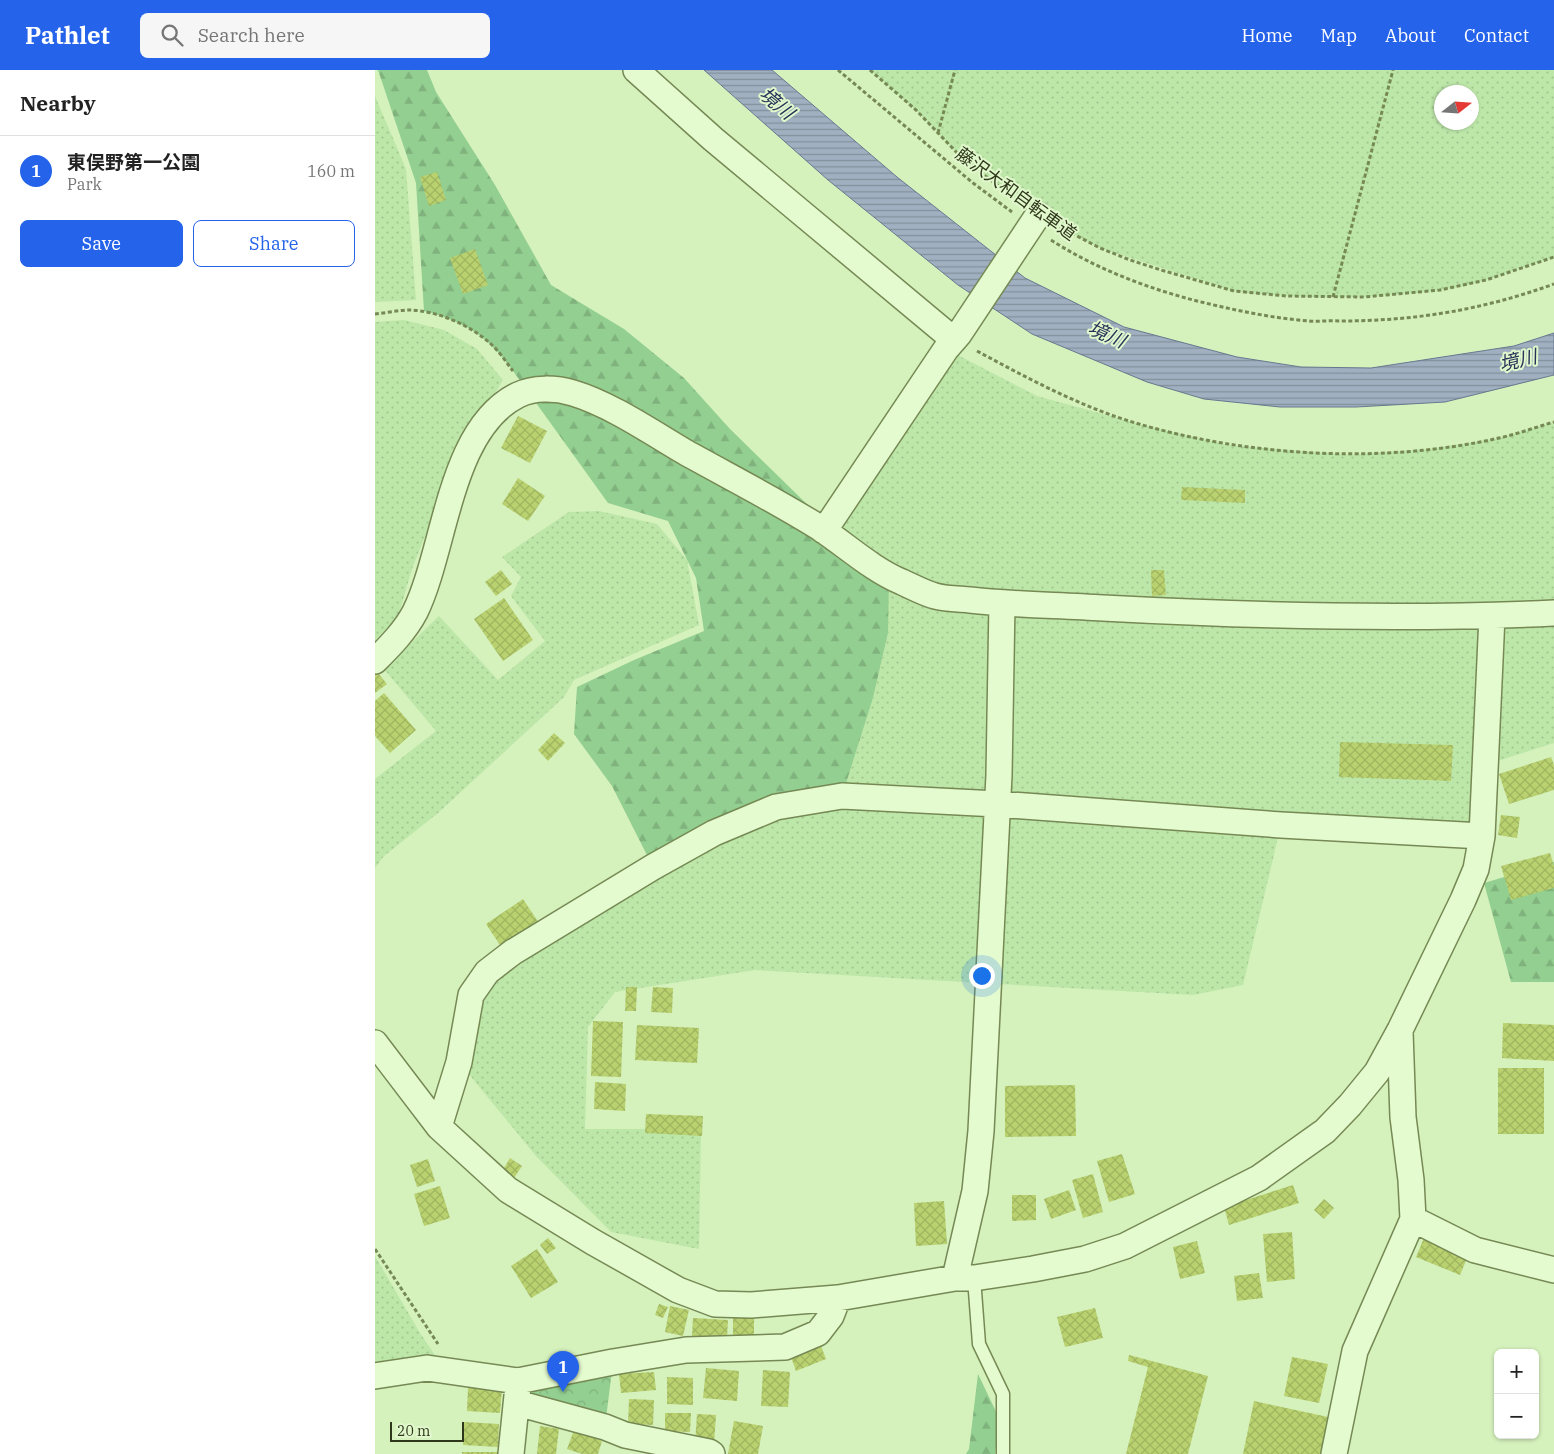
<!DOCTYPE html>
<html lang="en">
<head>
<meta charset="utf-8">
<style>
  :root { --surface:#fff; --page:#f6f6f6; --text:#222; --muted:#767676; --line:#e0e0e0; --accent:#2563eb }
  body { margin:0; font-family:"IBM Plex Serif","Noto Sans JP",serif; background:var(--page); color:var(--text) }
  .controls { position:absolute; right:15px; bottom:15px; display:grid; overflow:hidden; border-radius:8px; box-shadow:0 1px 4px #0004 }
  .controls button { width:45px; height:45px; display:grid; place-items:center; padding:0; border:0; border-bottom:1px solid var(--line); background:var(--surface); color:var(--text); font:25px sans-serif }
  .compass { position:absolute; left:1059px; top:15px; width:45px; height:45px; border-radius:50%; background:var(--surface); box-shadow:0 1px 4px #0004; rotate:73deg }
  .scale { position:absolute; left:15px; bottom:12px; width:74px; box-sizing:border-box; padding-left:5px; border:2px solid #2e371a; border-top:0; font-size:14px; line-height:18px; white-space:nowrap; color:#2e371a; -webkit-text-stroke:4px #e0f8cc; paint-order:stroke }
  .you { position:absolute; left:606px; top:905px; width:18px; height:18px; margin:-12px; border:4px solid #fff; border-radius:50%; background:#1a73e8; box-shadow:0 0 0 8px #1a73e833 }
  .badge { display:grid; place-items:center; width:32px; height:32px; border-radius:50%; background:var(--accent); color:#fff; font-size:16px; font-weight:700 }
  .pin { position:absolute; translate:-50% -41px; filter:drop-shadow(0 1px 2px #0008) }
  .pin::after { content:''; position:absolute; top:26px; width:18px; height:15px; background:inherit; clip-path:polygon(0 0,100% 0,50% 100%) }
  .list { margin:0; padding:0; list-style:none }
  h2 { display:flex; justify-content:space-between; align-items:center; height:65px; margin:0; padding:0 20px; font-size:21px }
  h2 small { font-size:16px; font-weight:400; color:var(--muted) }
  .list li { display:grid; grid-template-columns:32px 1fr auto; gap:15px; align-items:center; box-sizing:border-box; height:70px; padding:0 20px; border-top:1px solid var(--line) }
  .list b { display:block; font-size:19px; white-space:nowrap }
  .list p { margin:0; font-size:16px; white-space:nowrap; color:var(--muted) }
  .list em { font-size:16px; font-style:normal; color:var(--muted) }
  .actions { display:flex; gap:10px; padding:15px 20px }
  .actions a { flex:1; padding:11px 0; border:1px solid var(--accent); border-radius:8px; text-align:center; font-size:18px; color:var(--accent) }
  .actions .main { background:var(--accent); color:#fff }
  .icon { flex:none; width:28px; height:28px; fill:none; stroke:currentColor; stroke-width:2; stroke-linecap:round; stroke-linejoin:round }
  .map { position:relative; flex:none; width:1179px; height:1384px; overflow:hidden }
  header { display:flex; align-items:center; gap:30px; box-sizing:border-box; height:70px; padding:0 25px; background:var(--accent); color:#fff }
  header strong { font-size:24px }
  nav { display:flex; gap:28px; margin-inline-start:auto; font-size:18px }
  .search { width:350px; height:45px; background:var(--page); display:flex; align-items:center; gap:12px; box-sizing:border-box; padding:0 18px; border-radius:8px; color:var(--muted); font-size:19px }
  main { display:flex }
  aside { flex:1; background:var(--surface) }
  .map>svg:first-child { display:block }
  .farmland { fill:url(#farmland-dots); fill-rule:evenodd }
  .forest { fill:url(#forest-firs) }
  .park { fill:url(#park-crowns) }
  .water { fill:url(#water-rules); stroke:#67788f }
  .building { fill:url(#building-cross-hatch) }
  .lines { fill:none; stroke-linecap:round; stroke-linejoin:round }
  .service-casing { stroke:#768954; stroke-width:15 }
  .minor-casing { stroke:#768954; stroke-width:28 }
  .path { stroke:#768954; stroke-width:3; stroke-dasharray:4 2.5; stroke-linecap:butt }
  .service { stroke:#e4fbd0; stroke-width:12 }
  .minor { stroke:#e4fbd0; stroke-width:25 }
  .labels { text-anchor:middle; stroke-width:4; stroke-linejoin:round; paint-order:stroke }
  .street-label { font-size:18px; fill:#2e371a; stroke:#e0f8cc }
  .water-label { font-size:19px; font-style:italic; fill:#283358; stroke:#e0f8cc }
</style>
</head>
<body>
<header>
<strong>Pathlet</strong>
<div class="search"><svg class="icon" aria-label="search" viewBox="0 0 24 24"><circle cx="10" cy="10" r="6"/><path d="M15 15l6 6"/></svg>Search here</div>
<nav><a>Home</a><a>Map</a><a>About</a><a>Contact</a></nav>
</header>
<main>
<aside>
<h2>Nearby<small></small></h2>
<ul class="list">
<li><span class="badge">1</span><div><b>東俣野第一公園</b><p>Park</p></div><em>160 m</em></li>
</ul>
<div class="actions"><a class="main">Save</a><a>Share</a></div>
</aside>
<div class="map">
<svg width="1179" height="1384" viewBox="0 0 1179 1384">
  <defs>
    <pattern id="farmland-dots" width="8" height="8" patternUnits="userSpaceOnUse" patternTransform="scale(1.25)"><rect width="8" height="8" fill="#bde7a9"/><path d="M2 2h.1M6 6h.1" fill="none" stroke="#a3c791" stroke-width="1.8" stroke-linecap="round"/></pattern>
    <pattern id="forest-firs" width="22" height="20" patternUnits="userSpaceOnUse" patternTransform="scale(1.25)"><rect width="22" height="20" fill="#93cf90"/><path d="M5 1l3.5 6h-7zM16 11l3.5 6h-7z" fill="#7fb27c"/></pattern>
    <pattern id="park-crowns" width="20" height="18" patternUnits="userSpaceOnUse" patternTransform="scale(1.25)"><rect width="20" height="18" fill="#93cf90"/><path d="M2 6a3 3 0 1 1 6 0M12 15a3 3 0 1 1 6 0" fill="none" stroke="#7fb27c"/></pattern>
    <pattern id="water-rules" width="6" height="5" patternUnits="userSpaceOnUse" patternTransform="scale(1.25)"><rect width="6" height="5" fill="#a0b0c1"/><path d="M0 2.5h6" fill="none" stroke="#83909c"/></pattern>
    <pattern id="building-cross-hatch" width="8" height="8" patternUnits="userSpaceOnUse" patternTransform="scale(1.25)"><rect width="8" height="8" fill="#b9d26f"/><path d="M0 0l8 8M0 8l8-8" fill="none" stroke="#9fb560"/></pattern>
  </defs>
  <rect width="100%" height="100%" fill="#d5f1bc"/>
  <path class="farmland" d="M 495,0 L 1179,0 L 1179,187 L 1111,210 L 1085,217 L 1050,222 L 989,227 L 934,227 L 883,224 L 859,221 L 725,178 L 663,145 L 629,121 L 587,88 L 541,40 ZM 1066,22 L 1096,22 L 1096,52 L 1066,52 Z
    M 0,26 L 31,99 L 41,230 L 0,232 Z
    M 29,250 L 69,260 L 102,279 L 128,310 L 111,339 L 66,426 L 37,499 L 22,550 L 0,570 L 0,252 Z
    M 571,279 L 662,326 L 764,354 L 852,375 L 973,385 L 1013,382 L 1054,379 L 1125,368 L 1179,352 L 1179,673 L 1110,695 L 1107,766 L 906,755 L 868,915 L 818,925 L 380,900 L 240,922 L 213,957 L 210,1059 L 326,1059 L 324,1179 L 236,1162 L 161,1086 L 84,992 L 112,902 L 339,763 L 467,726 L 498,628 L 513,563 L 449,461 Z
    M 224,441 L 282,454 L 312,490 L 324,555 L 199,610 L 189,627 L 63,743 L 9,786 L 0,798 L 0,709 L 61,661 L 9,599 L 64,546 L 123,610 L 170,571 L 136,526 L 146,507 L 127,487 L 194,442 Z
    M 0,1186 L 45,1263 L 64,1291 L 0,1301 Z"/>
  <path class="forest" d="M 3,0 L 52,0 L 61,22 L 120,115 L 176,215 L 249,259 L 309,308 L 355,359 L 484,485 L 514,506 L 513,563 L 498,628 L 467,726 L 401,737 L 278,797 L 237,716 L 199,664 L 202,617 L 259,590 L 329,561 L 321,508 L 293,451 L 233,433 L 133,294 C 107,262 89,252 49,241 L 41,113 Z
    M 1179,792 L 1179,912 L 1136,912 L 1109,813 Z
    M 603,1304 L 625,1350 L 620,1384 L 591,1384 L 594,1379 Z"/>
  <path class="park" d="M 238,1292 L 230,1357 L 142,1333 L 143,1311 Z"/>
  <path class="water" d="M 329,0 L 397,0 L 522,107 L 650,208 L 749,257 L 862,287 L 926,297 L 996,298 L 1139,276 L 1179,263 L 1179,305 L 1070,332 L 981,337 L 905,337 L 829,329 L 772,312 L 657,264 L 583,215 L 453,110 Z"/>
  <path class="building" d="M 62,102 L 71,130 L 54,136 L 45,107 Z
    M 100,179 L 113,215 L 88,224 L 75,188 Z
    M 143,346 L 172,361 L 155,393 L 126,378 Z
    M 143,408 L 170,426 L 153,451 L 127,434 Z
    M 807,417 L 870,420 L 870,433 L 806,430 Z
    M 126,500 L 137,514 L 121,526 L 110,512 Z
    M 776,500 L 789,500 L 791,525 L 777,526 Z
    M 129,528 L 158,570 L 128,591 L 99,549 Z
    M 3,603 L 12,614 L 0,623 L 0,605 Z
    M 9,623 L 41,660 L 15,683 L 0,666 L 0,631 Z
    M 179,663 L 190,673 L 173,691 L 163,680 Z
    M 965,672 L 1078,675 L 1076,711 L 964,707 Z
    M 1176,687 L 1179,695 L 1179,720 L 1134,734 L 1124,704 Z
    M 1126,745 L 1145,747 L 1142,768 L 1123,765 Z
    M 1175,783 L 1179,796 L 1179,818 L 1136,830 L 1126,796 Z
    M 148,829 L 164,853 L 127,878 L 111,854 Z
    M 251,917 L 262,917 L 261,941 L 250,941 Z
    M 278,917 L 298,918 L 297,943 L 276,942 Z
    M 218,951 L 248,952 L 246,1007 L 216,1006 Z
    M 1128,953 L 1179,955 L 1179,991 L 1127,988 Z
    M 262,955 L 324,958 L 322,993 L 260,990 Z
    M 1123,998 L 1169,998 L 1169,1064 L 1123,1064 Z
    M 220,1012 L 251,1014 L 250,1041 L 219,1039 Z
    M 700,1015 L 701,1066 L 630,1067 L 630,1016 Z
    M 271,1044 L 328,1046 L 327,1066 L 270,1063 Z
    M 747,1084 L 760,1124 L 734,1132 L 722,1091 Z
    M 135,1088 L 147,1096 L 137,1111 L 126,1103 Z
    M 53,1089 L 60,1111 L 42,1117 L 35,1095 Z
    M 718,1104 L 728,1142 L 708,1148 L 697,1110 Z
    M 918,1115 L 924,1133 L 854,1155 L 849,1137 Z
    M 65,1116 L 75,1148 L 49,1156 L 39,1124 Z
    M 694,1120 L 701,1140 L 676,1149 L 669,1129 Z
    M 637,1125 L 661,1125 L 661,1150 L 637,1151 Z
    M 949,1129 L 959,1138 L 949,1149 L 939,1140 Z
    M 569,1131 L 572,1174 L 541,1176 L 539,1133 Z
    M 917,1162 L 920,1209 L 892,1212 L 888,1164 Z
    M 173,1168 L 181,1178 L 172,1184 L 165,1175 Z
    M 1049,1168 L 1093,1186 L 1085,1205 L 1041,1187 Z
    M 822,1171 L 830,1203 L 805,1209 L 798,1177 Z
    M 162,1179 L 183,1212 L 156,1228 L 136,1196 Z
    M 884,1203 L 888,1228 L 862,1231 L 859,1206 Z
    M 284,1234 L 293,1237 L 288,1248 L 280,1245 Z
    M 295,1236 L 314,1240 L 308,1266 L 290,1262 Z
    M 720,1238 L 728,1268 L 690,1277 L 682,1247 Z
    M 318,1248 L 353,1250 L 352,1268 L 317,1266 Z
    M 358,1248 L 379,1248 L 379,1265 L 358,1265 Z
    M 446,1276 L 451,1289 L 421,1301 L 416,1287 Z
    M 754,1285 L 833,1306 L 813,1384 L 751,1384 L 773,1297 L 753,1291 Z
    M 917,1287 L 953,1294 L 944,1333 L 909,1326 Z
    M 331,1298 L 364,1301 L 362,1331 L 328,1328 Z
    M 388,1300 L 415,1302 L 413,1337 L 386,1336 Z
    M 279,1302 L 281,1320 L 246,1323 L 244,1304 Z
    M 292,1307 L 318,1308 L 318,1335 L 292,1334 Z
    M 93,1317 L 127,1319 L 125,1343 L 92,1341 Z
    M 254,1329 L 279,1330 L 278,1355 L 253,1354 Z
    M 879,1331 L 953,1347 L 946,1384 L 868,1384 Z
    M 290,1343 L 316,1343 L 315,1362 L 290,1361 Z
    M 322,1344 L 341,1345 L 339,1375 L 320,1374 Z
    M 359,1351 L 388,1356 L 383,1384 L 353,1384 Z
    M 89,1352 L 124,1354 L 123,1377 L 88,1375 Z
    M 165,1356 L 184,1359 L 181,1384 L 162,1384 Z
    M 199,1360 L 227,1371 L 223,1384 L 207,1384 L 192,1379 Z
    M 87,1382 L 123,1382 L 123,1384 L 87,1384 Z"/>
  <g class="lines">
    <defs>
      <path id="service" d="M 599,1208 L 604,1274 L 628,1324 L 628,1384"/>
      <path id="minor" d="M 261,0 L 338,69 L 579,270
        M 449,461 L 571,279 L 584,264 L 663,145
        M 0,591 C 15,576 30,561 40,542 C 71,479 74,359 143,325 C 159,317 181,318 198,323 C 235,334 276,362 310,382 C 355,407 402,431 445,458 C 472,476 498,500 527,512 C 538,517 549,523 560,526 C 571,529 584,529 595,530 C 639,535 684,535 728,538 C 878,546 1029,550 1179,543
        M 0,973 L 64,1057 L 133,1120 L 218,1172 L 303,1220 L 340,1234 L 376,1235 L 463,1228 L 580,1208 L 599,1208 L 658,1199 L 710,1189 L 750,1176 L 884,1108 L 950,1061 L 975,1035 L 1002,1002 L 1025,960 L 1088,830 L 1101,799 L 1107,766 L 1117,546
        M 64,1057 L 84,992 L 96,925 L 112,902 L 138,882 L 278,797 L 339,763 L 401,737 L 467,726 L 622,734 L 906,755 L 1107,766
        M 1038,1149 L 1100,1180 L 1179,1200
        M 580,1208 L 600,1121 L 606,1061 L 624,705 L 627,533
        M 0,1306 L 52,1298 L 143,1311 L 238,1292 L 311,1280 L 410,1277 L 443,1263 L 456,1246 L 463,1228
        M 142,1333 L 230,1357 L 250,1365 L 334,1382 L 337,1384
        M 136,1384 L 143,1316
        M 959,1384 L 980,1281 L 1038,1149 L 1036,1110 L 1028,1047 L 1025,962"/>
    </defs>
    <use href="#service" class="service-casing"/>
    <use href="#minor" class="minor-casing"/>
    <path class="path" d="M 463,0 L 598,113 L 637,142
      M 495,0 L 541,40 L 587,88 L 643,131
      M 563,63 L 580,0
      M 685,157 L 725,178 L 755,190 L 786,200 L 859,221 L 912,226 L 989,227 L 1065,220 L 1111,210 L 1179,187
      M 676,170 C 721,199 772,218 822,231 C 859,240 896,248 934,251 C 944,252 954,250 964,251 C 1040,251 1107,240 1179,214
      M 958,227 L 1018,0
      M 0,244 C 11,243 23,240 35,240 C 63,241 95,255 116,274 C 124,281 131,292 138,301
      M 602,281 C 654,309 708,338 764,354 C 877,387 1010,394 1124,368 C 1143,364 1161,357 1179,352
      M 0,1179 L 63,1274"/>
    <use href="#service" class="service"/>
    <use href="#minor" class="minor"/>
  </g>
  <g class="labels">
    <g class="street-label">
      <text transform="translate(641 124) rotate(36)" y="6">藤沢大和自転車道</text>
    </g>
    <g class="water-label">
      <text transform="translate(402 33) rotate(40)" y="7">境川</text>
      <text transform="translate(732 264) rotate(24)" y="7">境川</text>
      <text transform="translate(1143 290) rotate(-13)" y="7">境川</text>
    </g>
  </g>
</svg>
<div class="controls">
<button>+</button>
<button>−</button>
</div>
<svg class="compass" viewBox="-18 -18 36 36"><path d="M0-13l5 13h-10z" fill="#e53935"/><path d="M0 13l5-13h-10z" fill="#767676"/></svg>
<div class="scale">20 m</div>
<div class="you"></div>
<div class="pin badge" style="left:188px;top:1322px">1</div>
</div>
</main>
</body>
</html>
